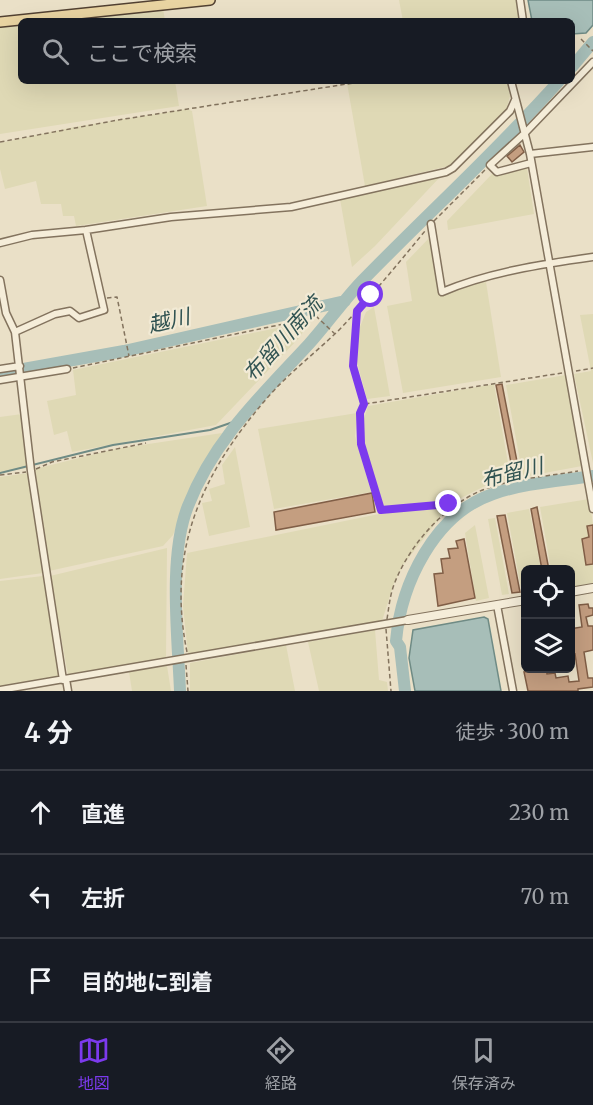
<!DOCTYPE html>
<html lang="ja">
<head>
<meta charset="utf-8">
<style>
  :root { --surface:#171b24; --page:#242831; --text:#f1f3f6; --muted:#9ea1a6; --line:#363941; --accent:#7c3aed }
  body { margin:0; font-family:Merriweather,"Noto Sans JP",serif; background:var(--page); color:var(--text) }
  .controls { position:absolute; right:18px; bottom:18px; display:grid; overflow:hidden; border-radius:9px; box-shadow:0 6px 24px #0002 }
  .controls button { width:54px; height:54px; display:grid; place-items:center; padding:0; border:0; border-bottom:2px solid var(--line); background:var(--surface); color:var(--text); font:30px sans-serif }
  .stop { position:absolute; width:18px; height:18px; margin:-14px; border:4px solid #7c3aed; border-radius:50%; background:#fff }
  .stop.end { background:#7c3aed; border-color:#fff; box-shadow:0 2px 6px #0008 }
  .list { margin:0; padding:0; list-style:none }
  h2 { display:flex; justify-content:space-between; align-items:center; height:78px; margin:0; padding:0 24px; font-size:26px }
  h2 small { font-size:20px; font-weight:400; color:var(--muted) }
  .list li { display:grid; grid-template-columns:39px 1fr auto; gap:18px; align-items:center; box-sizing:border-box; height:84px; padding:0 24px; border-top:2px solid var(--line) }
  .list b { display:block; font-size:22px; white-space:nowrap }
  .list em { font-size:20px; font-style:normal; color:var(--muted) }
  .icon { flex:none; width:33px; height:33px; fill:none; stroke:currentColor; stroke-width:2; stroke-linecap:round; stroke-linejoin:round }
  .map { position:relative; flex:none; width:593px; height:691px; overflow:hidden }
  .search { position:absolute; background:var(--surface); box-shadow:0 6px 24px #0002; left:18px; right:18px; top:18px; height:66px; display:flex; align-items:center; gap:15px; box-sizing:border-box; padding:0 21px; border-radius:9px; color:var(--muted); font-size:22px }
  .sheet { height:330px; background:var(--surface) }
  nav { display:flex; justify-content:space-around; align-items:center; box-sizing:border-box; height:84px; border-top:2px solid var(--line); background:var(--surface); font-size:16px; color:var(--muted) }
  nav a { display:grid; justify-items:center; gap:3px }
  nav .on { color:var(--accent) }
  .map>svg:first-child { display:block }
  .farmland { fill:#dfd9b5 }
  .water { fill:#a7beb8; stroke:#6f8b85; stroke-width:1.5 }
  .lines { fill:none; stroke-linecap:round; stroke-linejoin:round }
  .stream { stroke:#6f8b85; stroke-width:2 }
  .river { stroke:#a7beb8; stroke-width:12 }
  .building { fill:#c49e80; stroke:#805e46; stroke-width:1.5 }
  .minor-casing { stroke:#83735e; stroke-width:9 }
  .tertiary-casing { stroke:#83735e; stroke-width:10 }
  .primary-casing { stroke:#524132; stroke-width:12 }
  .path { stroke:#83735e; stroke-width:1.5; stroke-dasharray:4.5 3; stroke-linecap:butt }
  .minor { stroke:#f5edd9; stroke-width:6 }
  .tertiary { stroke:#f5edd9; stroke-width:8 }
  .primary { stroke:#e9d4a2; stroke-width:9 }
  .route { stroke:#7c3aed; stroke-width:8 }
  .labels { text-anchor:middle; stroke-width:4.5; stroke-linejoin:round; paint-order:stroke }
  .water-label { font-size:21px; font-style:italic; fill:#315352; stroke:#f2ead5 }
</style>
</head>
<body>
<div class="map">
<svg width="593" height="691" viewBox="0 0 593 691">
  <rect width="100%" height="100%" fill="#eae0c7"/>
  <path class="farmland" d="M 399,0 L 518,0 L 521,21 L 403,21 Z
    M 163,8 L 165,21 L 38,21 Z
    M 21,23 L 21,81 L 175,81 L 179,106 L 0,134 L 0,26 Z
    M 365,81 L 508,81 L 510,96 L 506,111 L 453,165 L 365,186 L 347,83 Z
    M 187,109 L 192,111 L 207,206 L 76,226 L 74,216 L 63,216 L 61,204 L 41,204 L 36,181 L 5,189 L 0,169 L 0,143 L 74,127 Z
    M 527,168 L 534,214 L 448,230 L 447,221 L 492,174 Z
    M 441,176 L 375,246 L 352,267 L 340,199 Z
    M 431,236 L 442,295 L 462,286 L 486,282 L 501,377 L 403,393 L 387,306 L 412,301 L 406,262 Z
    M 374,307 L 390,396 L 367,399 L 357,362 L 356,347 L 360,327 L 366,312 Z
    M 593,314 L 593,463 L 574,374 L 591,371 L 580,315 Z
    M 311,321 L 298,339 L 216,425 L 72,452 L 67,431 L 54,435 L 47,401 L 76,395 L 73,370 Z
    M 566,375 L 582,466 L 523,477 L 506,385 Z
    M 494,384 L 511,480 L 485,486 L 461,498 L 384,507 L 363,441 L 362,425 L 368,406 Z
    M 357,413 L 355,436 L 371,492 L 274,509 L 258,429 Z
    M 22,414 L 28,468 L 0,472 L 0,417 Z
    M 222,433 L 194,481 L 173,535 L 163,546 L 49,571 L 35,469 L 115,449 Z
    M 235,447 L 250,527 L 209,536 L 202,503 L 212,501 L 209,489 L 225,484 L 222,465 Z
    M 28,473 L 43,573 L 0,579 L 0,477 Z
    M 589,499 L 593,524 L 593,583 L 571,588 L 570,570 L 551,569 L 540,507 Z
    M 449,506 L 403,565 L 394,583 L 382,621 L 188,654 L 183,606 L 187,553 L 379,514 Z
    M 529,509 L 541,569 L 526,570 L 525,592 L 522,593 L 507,513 Z
    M 495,518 L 509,594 L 502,595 L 488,519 Z
    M 475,525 L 489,598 L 476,601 L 465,533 Z
    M 167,548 L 166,658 L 68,675 L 50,576 Z
    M 43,576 L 60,674 L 57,678 L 0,688 L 0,581 Z
    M 375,630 L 379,680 L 387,682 L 388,691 L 319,691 L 308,642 Z
    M 286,645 L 295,691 L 190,691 L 190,663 Z
    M 167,666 L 171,691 L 132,691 L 129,672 Z"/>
  <path class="water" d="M 528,0 L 593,0 L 593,25 L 586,33 L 572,34 L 572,21 L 532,21 Z
    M 484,617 L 488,619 L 501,691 L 415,691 L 409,658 L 413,630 Z"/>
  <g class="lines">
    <path class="stream" d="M 0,473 L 113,445 L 210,430 L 236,421"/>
    <path class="river" d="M 572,67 L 593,42
      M 0,373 L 124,351 L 345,301
      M 180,691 C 178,638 168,556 188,506 C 214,439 262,395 309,344 C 327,324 343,301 362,281 C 427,214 497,151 559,81
      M 405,691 L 400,647 L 396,641 C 401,584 434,514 493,494 C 524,483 560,481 593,476"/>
  </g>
  <path class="building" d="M 520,145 L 524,152 L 512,162 L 507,156 Z
    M 502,384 L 520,477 L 514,478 L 496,385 Z
    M 372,493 L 375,512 L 276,530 L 274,512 Z
    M 537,507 L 549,570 L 542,570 L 531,509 Z
    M 505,515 L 520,592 L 512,593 L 497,516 Z
    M 593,525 L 593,564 L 586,565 L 582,539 L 589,537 L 587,526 Z
    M 464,539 L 475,598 L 438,606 L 434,574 L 443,573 L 441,559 L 450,558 L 448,549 L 458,548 L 456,541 Z
    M 588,604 L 589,608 L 593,608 L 593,615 L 586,617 L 588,626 L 593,626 L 593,650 L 584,652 L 588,678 L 593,678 L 593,687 L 578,689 L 578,691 L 528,691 L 524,672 L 546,669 L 547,674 L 555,673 L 556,678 L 568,676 L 569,682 L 579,681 L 575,654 L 570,655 L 570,629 L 582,627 L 579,605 Z"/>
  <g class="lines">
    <defs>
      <path id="minor" d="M 520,0 L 523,21
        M 511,81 L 530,154 L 593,509
        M 530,154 L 593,147
        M 531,163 L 497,172 L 490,165 L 525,133 L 593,62
        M 431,224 L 442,292 C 489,272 543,264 593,257
        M 0,243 L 32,235 L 86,230 L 171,217 L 291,207 L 446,172 L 453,168 L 510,111 L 515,100
        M 0,280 L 6,313 L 15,332 L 31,471 L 63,680
        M 15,332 L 55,314 L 70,311 L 79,318 L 104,310 L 86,230
        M 0,369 L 20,366
        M 0,380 L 67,369
        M 497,605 L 513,691
        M 66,679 L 68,691
        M 0,690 L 408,620"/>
      <path id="tertiary" d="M 570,592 L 593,588
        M 408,620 L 526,600"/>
      <path id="primary" d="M 0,22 L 210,0"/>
    </defs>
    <use href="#minor" class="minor-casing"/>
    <use href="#tertiary" class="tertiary-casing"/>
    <use href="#primary" class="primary-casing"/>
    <path class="path" d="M 581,39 L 593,51
      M 0,142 L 118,120 L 366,81
      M 434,221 L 486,169
      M 107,298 L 117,297 L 129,356
      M 357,312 L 353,366 L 364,404 L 360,413 L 361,444 L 381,510 L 457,505
      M 73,368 L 317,317 L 335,334
      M 576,371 L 593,368
      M 365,404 L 562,373
      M 36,469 L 52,462 L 146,443
      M 0,475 L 26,472
      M 387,619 C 389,607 390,594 395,582 C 411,542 449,500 491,487 C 519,478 550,476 578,471
      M 386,629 L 391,691
      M 187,652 C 166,550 202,473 268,397 C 289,373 315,353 338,331 C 369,299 397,265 425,231
      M 186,665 L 188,691"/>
    <use href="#minor" class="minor"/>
    <use href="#tertiary" class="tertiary"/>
    <use href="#primary" class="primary"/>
  </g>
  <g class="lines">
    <path class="route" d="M 371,295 L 357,311 L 353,366 L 364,404 L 360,413 L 361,444 L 381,510 L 449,504"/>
  </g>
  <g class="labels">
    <g class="water-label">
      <text transform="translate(169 321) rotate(-13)" y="7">越川</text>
      <text transform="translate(283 339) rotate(-48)" y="7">布留川南流</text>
      <text transform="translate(512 473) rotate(-14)" y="7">布留川</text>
    </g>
  </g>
</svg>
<div class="controls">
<button><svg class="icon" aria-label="locate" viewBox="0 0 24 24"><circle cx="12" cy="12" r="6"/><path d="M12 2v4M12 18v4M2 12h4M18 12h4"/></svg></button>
<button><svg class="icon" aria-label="layers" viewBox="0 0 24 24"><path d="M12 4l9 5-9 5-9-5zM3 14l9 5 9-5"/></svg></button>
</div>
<div class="stop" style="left:371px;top:295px"></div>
<div class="stop end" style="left:449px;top:504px"></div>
<div class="search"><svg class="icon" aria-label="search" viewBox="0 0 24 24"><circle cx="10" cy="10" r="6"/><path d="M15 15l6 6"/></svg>ここで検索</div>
</div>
<section class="sheet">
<h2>4 分<small>徒歩 · 300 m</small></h2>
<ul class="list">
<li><svg class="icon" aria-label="ahead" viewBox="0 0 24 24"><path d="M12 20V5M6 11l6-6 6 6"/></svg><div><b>直進</b></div><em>230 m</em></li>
<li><svg class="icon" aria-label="left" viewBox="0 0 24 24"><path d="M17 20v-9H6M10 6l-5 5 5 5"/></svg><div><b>左折</b></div><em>70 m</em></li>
<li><svg class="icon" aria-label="arrive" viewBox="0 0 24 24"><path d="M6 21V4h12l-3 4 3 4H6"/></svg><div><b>目的地に到着</b></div></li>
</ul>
</section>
<nav>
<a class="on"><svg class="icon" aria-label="map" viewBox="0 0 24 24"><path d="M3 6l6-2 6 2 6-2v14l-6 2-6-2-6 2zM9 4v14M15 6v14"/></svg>地図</a>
<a><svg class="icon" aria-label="directions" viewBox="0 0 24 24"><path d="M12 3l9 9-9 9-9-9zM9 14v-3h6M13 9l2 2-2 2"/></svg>経路</a>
<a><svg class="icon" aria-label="saved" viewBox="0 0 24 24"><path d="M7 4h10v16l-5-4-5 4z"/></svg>保存済み</a>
</nav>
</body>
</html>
